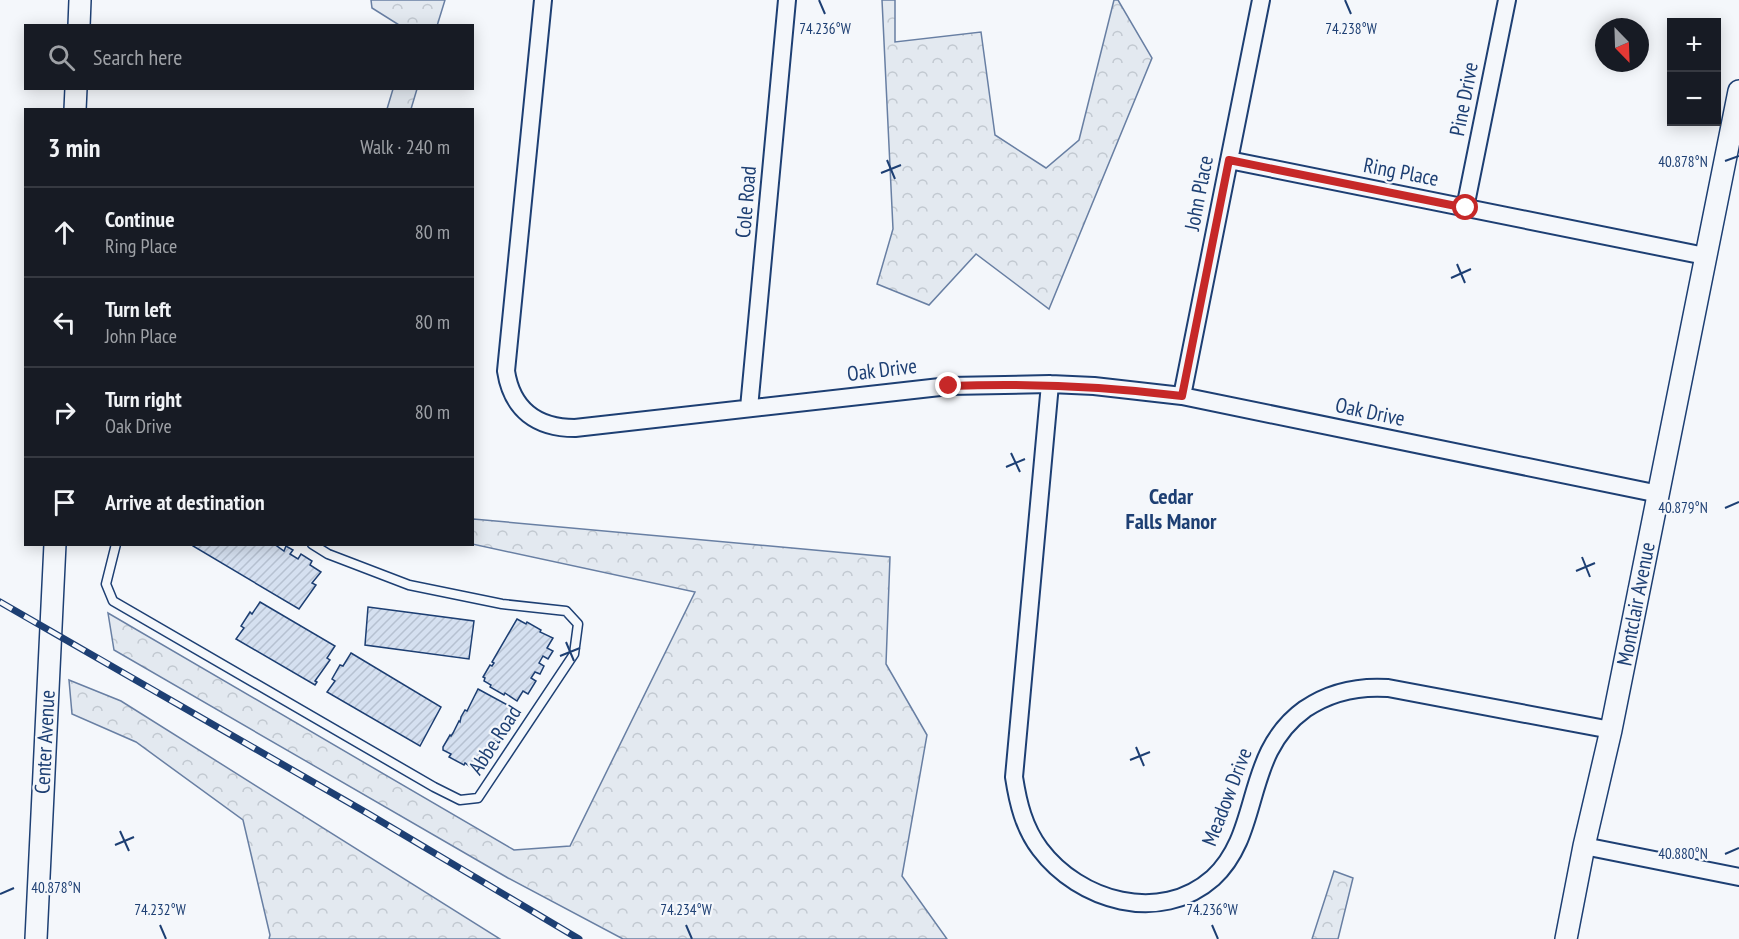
<!DOCTYPE html>
<html lang="en">
<head>
<meta charset="utf-8">
<style>
  :root { --surface:#171b24; --page:#20242c; --text:#f1f3f6; --muted:#9ea1a6; --line:#363941 }
  body { margin:0; font-family:"PT Sans Narrow",sans-serif; background:var(--page); color:var(--text) }
  .controls { position:absolute; right:18px; top:18px; display:grid; overflow:hidden; border-radius:0px; box-shadow:0 3px 15px #0003 }
  .controls button { width:54px; height:54px; display:grid; place-items:center; padding:0; border:0; border-bottom:2px solid var(--line); background:var(--surface); color:var(--text); font:30px sans-serif }
  .compass { position:absolute; left:1595px; top:18px; width:54px; height:54px; border-radius:50%; background:var(--surface); box-shadow:0 3px 15px #0003; rotate:157deg }
  .stop { position:absolute; width:18px; height:18px; margin:-14px; border:4px solid #c62828; border-radius:50%; background:#fff }
  .stop.end { background:#c62828; border-color:#fff; box-shadow:0 2px 6px #0008 }
  .list { margin:0; padding:0; list-style:none }
  h2 { display:flex; justify-content:space-between; align-items:center; height:78px; margin:0; padding:0 24px; font-size:26px }
  h2 small { font-size:20px; font-weight:400; color:var(--muted) }
  .list li { display:grid; grid-template-columns:39px 1fr auto; gap:18px; align-items:center; box-sizing:border-box; height:90px; padding:0 24px; border-top:2px solid var(--line) }
  .list b { display:block; font-size:22px; white-space:nowrap }
  .list p { margin:0; font-size:20px; white-space:nowrap; color:var(--muted) }
  .list em { font-size:20px; font-style:normal; color:var(--muted) }
  .icon { flex:none; width:33px; height:33px; fill:none; stroke:currentColor; stroke-width:2; stroke-linecap:round; stroke-linejoin:round }
  .map { position:relative; flex:none; width:1739px; height:939px; overflow:hidden }
  .search { position:absolute; background:var(--surface); box-shadow:0 3px 15px #0003; left:24px; top:24px; width:450px; height:66px; display:flex; align-items:center; gap:15px; box-sizing:border-box; padding:0 21px; border-radius:0px; color:var(--muted); font-size:22px }
  .panel { position:absolute; background:var(--surface); box-shadow:0 3px 15px #0003; left:24px; top:108px; width:450px; height:438px; border-radius:0px }
  .map>svg:first-child { display:block }
  .forest { fill:url(#forest-crowns); stroke:#687fa3; stroke-width:1.5 }
  .building { fill:url(#building-hatch); stroke:#1d3f73; stroke-width:1.5 }
  .lines { fill:none; stroke-linecap:round; stroke-linejoin:round }
  .service-casing { stroke:#1d3f73; stroke-width:11 }
  .minor-casing { stroke:#1d3f73; stroke-width:20 }
  .tertiary-casing { stroke:#1d3f73; stroke-width:24 }
  .service { stroke:#f4f7fb; stroke-width:8 }
  .minor { stroke:#f4f7fb; stroke-width:16 }
  .tertiary { stroke:#f4f7fb; stroke-width:21 }
  .rail-casing { stroke:#1d3f73; stroke-width:7 }
  .rail { stroke:#f4f7fb; stroke-width:4.5; stroke-dasharray:14; stroke-linecap:butt }
  .route { stroke:#c62828; stroke-width:8 }
  .ticks { fill:none; stroke:#1d3f73; stroke-width:2 }
  .labels { text-anchor:middle; stroke-width:4.5; stroke-linejoin:round; paint-order:stroke }
  .street-label { font-size:21px; fill:#1d3f73; stroke:#f4f7fb }
  .neighbourhood-label { font-size:22px; font-weight:bold; fill:#1d3f73; stroke:#f4f7fb }
  .ticks-label { font-size:15px; text-anchor:middle; fill:#1d3f73; stroke:#f4f7fb; stroke-width:4.5; stroke-linejoin:round; paint-order:stroke }
</style>
</head>
<body>
<div class="map">
<svg width="1739" height="939" viewBox="0 0 1739 939">
  <defs>
    <pattern id="forest-crowns" width="20" height="18" patternUnits="userSpaceOnUse" patternTransform="scale(1.5)"><rect width="20" height="18" fill="#e3e9f0"/><path d="M2 6a3 3 0 1 1 6 0M12 15a3 3 0 1 1 6 0" fill="none" stroke="#c2c9d1"/></pattern>
    <pattern id="building-hatch" width="6" height="6" patternUnits="userSpaceOnUse" patternTransform="scale(1.5)"><rect width="6" height="6" fill="#d5e0f0"/><path d="M-1 1l2-2M0 6l6-6M5 7l2-2" fill="none" stroke="#b6c1d1"/></pattern>
  </defs>
  <rect width="100%" height="100%" fill="#f4f7fb"/>
  <path class="forest" d="M 371,0 L 445,0 L 437,26 L 399,25 L 372,8 Z
    M 882,0 L 895,0 L 895,42 L 981,32 L 995,135 L 1046,168 L 1079,140 L 1114,0 L 1118,0 L 1152,58 L 1049,309 L 976,254 L 929,305 L 877,284 L 893,229 Z
    M 393,89 L 417,89 L 411,109 L 387,109 Z
    M 473,519 L 890,557 L 886,664 L 927,735 L 902,876 L 947,939 L 623,939 L 508,878 L 114,650 L 108,613 L 514,850 L 570,846 L 695,592 L 472,544 Z
    M 69,680 L 121,701 L 500,939 L 269,939 L 270,935 L 243,820 L 136,742 L 72,714 Z
    M 1334,871 L 1353,878 L 1338,939 L 1312,939 Z"/>
  <path class="building" d="M 194,544 L 274,544 L 284,551 L 286,546 L 293,550 L 290,554 L 298,559 L 301,554 L 312,561 L 310,565 L 321,572 L 312,583 L 316,585 L 299,609 L 193,546 Z
    M 260,602 L 335,646 L 327,658 L 330,660 L 315,681 L 317,682 L 315,685 L 236,639 L 244,628 L 241,626 L 250,612 L 252,614 Z
    M 368,607 L 474,621 L 469,659 L 365,645 Z
    M 517,619 L 526,624 L 527,622 L 541,630 L 540,632 L 553,638 L 547,648 L 553,651 L 548,659 L 543,656 L 539,663 L 544,666 L 540,674 L 535,672 L 531,678 L 536,681 L 528,694 L 523,691 L 517,701 L 505,693 L 504,695 L 490,687 L 491,685 L 484,681 L 485,678 L 483,677 L 490,665 L 492,666 L 494,663 L 492,662 Z
    M 351,653 L 441,707 L 420,746 L 327,692 L 335,681 L 332,679 L 340,665 L 343,666 Z
    M 478,689 L 513,708 L 507,718 L 512,721 L 508,728 L 503,725 L 498,733 L 503,736 L 499,743 L 495,741 L 490,748 L 495,751 L 488,763 L 482,760 L 476,771 L 465,763 L 464,765 L 449,757 L 451,754 L 443,750 L 443,747 L 450,735 L 451,736 L 453,733 L 459,721 L 460,722 L 461,717 L 465,710 L 467,711 Z"/>
  <g class="lines">
    <defs>
      <path id="service" d="M 116,544 L 106,584 L 113,601 L 434,787 L 460,800 L 478,798 L 574,654 L 578,624 L 566,611 L 502,604 L 409,585 L 328,554 L 312,544"/>
      <path id="minor" d="M 543,0 L 506,371 C 512,410 537,428 575,428 L 949,386 L 1050,384 L 1094,386 L 1182,396 L 1659,494
        M 1229,160 L 1705,256
        M 1465,208 L 1507,0
        M 1050,384 L 1014,777 C 1018,803 1024,828 1040,849 C 1079,901 1160,925 1213,878 C 1263,832 1242,754 1305,709 C 1330,692 1358,686 1388,688 L 1611,730
        M 1182,396 L 1261,0
        M 749,408 L 787,0
        M 1584,846 L 1739,877"/>
      <path id="tertiary" d="M 79,26 L 80,0
        M 75,110 L 76,88
        M 36,939 L 55,544
        M 1566,939 L 1584,846 L 1611,730 L 1739,91"/>
    </defs>
    <use href="#service" class="service-casing"/>
    <use href="#minor" class="minor-casing"/>
    <use href="#tertiary" class="tertiary-casing"/>
    <use href="#service" class="service"/>
    <use href="#minor" class="minor"/>
    <use href="#tertiary" class="tertiary"/>
    <defs>
      <path id="rail" d="M 0,602 L 367,813 L 579,939"/>
    </defs>
    <use href="#rail" class="rail-casing"/>
    <use href="#rail" class="rail"/>
  </g>
  <g class="lines">
    <path class="route" d="M 949,386 C 1027,383 1104,386 1182,396 L 1229,160 L 1466,208"/>
  </g>
  <path class="ticks" d="M 819,0 L 825,14M 1345,0 L 1351,14M 887,160 L 895,179M 1725,161 L 1739,156M 881,173 L 901,165M 1457,264 L 1465,283M 1451,278 L 1471,269M 1011,453 L 1020,472M 1006,467 L 1025,459M 1725,508 L 1739,502M 1582,557 L 1590,577M 1576,571 L 1595,563M 566,642 L 574,661M 560,656 L 580,648M 1136,747 L 1144,766M 1130,760 L 1150,752M 120,831 L 129,851M 115,845 L 134,837M 1725,854 L 1739,848M 0,894 L 14,888M 160,925 L 166,939M 686,925 L 692,939M 1212,925 L 1218,939"/>
  <g class="labels">
    <g class="street-label">
      <text transform="translate(1464 99) rotate(-79)" y="7">Pine Drive</text>
      <text transform="translate(1401 172) rotate(11)" y="7">Ring Place</text>
      <text transform="translate(1199 193) rotate(-79)" y="7">John Place</text>
      <text transform="translate(746 202) rotate(-85)" y="7">Cole Road</text>
      <text transform="translate(882 370) rotate(-7)" y="7">Oak Drive</text>
      <text transform="translate(1370 412) rotate(12)" y="7">Oak Drive</text>
      <text transform="translate(1636 604) rotate(-79)" y="7">Montclair Avenue</text>
      <text transform="translate(495 740) rotate(-57)" y="7">Abbe Road</text>
      <text transform="translate(45 742) rotate(-87)" y="7">Center Avenue</text>
      <text transform="translate(1227 797) rotate(-69)" y="7">Meadow Drive</text>
    </g>
    <g class="neighbourhood-label">
      <text x="1171" y="504">Cedar<tspan x="1171" dy="25">Falls Manor</tspan></text>
    </g>
  </g>
  <g class="ticks-label">
    <text x="825" y="34">74.236°W</text>
    <text x="1351" y="34">74.238°W</text>
    <text x="1683" y="167">40.878°N</text>
    <text x="1683" y="513">40.879°N</text>
    <text x="1683" y="859">40.880°N</text>
    <text x="56" y="893">40.878°N</text>
    <text x="160" y="915">74.232°W</text>
    <text x="686" y="915">74.234°W</text>
    <text x="1212" y="915">74.236°W</text>
  </g>
</svg>
<div class="controls">
<button>+</button>
<button>−</button>
</div>
<svg class="compass" viewBox="-18 -18 36 36"><path d="M0-13l5 13h-10z" fill="#e53935"/><path d="M0 13l5-13h-10z" fill="#9ea1a6"/></svg>
<div class="stop" style="left:1466px;top:208px"></div>
<div class="stop end" style="left:949px;top:386px"></div>
<div class="search"><svg class="icon" aria-label="search" viewBox="0 0 24 24"><circle cx="10" cy="10" r="6"/><path d="M15 15l6 6"/></svg>Search here</div>
<section class="panel">
<h2>3 min<small>Walk · 240 m</small></h2>
<ul class="list">
<li><svg class="icon" aria-label="ahead" viewBox="0 0 24 24"><path d="M12 20V5M6 11l6-6 6 6"/></svg><div><b>Continue</b><p>Ring Place</p></div><em>80 m</em></li>
<li><svg class="icon" aria-label="left" viewBox="0 0 24 24"><path d="M17 20v-9H6M10 6l-5 5 5 5"/></svg><div><b>Turn left</b><p>John Place</p></div><em>80 m</em></li>
<li><svg class="icon" aria-label="right" viewBox="0 0 24 24"><path d="M7 20v-9h11M14 6l5 5-5 5"/></svg><div><b>Turn right</b><p>Oak Drive</p></div><em>80 m</em></li>
<li><svg class="icon" aria-label="arrive" viewBox="0 0 24 24"><path d="M6 21V4h12l-3 4 3 4H6"/></svg><div><b>Arrive at destination</b></div></li>
</ul>
</section>
</div>
</body>
</html>
